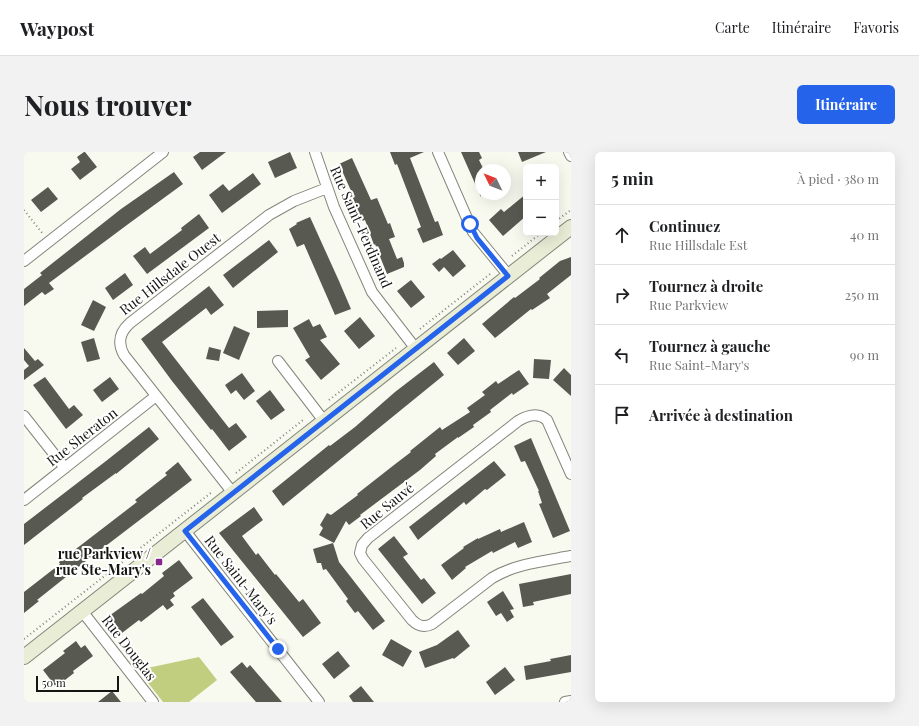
<!DOCTYPE html>
<html lang="fr">
<head>
<meta charset="utf-8">
<style>
  :root { --surface:#fff; --page:#f2f2f2; --text:#202124; --muted:#757577; --line:#e0e0e0; --accent:#2563eb }
  body { margin:0; font-family:"Playfair Display",serif; background:var(--page); color:var(--text) }
  .controls { position:absolute; right:12px; top:12px; display:grid; overflow:hidden; border-radius:6px; box-shadow:0 4px 16px #0002 }
  .controls button { width:36px; height:36px; display:grid; place-items:center; padding:0; border:0; border-bottom:1px solid var(--line); background:var(--surface); color:var(--text); font:20px sans-serif }
  .compass { position:absolute; left:451px; top:12px; width:36px; height:36px; border-radius:50%; background:var(--surface); box-shadow:0 4px 16px #0002; rotate:313deg }
  .scale { position:absolute; left:12px; bottom:10px; width:83px; box-sizing:border-box; padding-left:4px; border:2px solid #151512; border-top:0; font-size:11px; line-height:14px; white-space:nowrap; color:#151512; -webkit-text-stroke:3px #fff; paint-order:stroke }
  .stop { position:absolute; width:12px; height:12px; margin:-9px; border:3px solid #2563eb; border-radius:50%; background:#fff }
  .stop.end { background:#2563eb; border-color:#fff; box-shadow:0 1px 4px #0008 }
  .list { margin:0; padding:0; list-style:none }
  h2 { display:flex; justify-content:space-between; align-items:center; height:52px; margin:0; padding:0 16px; font-size:17px }
  h2 small { font-size:13px; font-weight:400; color:var(--muted) }
  .list li { display:grid; grid-template-columns:26px 1fr auto; gap:12px; align-items:center; box-sizing:border-box; height:60px; padding:0 16px; border-top:1px solid var(--line) }
  .list b { display:block; font-size:15px; white-space:nowrap }
  .list p { margin:0; font-size:13px; white-space:nowrap; color:var(--muted) }
  .list em { font-size:13px; font-style:normal; color:var(--muted) }
  .icon { flex:none; width:22px; height:22px; fill:none; stroke:currentColor; stroke-width:2; stroke-linecap:round; stroke-linejoin:round }
  .map { position:relative; flex:none; width:547px; height:550px; overflow:hidden; border-radius:6px }
  header { display:flex; align-items:center; gap:24px; box-sizing:border-box; height:56px; padding:0 20px; background:var(--surface); border-bottom:1px solid var(--line) }
  header strong { font-size:19px }
  nav { display:flex; gap:22px; margin-inline-start:auto; font-size:14px }
  .intro { display:flex; align-items:center; justify-content:space-between; box-sizing:border-box; height:96px; padding:0 24px }
  h1 { margin:0; font-size:28px }
  .button { padding:10px 18px; border-radius:6px; background:var(--accent); color:#fff; font-size:14px; font-weight:700 }
  main { display:flex; gap:24px; padding:0 24px }
  aside { flex:1; background:var(--surface); border-radius:6px; box-shadow:0 4px 16px #0002 }
  .map>svg:first-child { display:block }
  .green { fill:#c2ce7f }
  .building { fill:#585951 }
  .lines { fill:none; stroke-linecap:round; stroke-linejoin:round }
  .street-casing { stroke:#84867c; stroke-width:12 }
  .secondary-casing { stroke:#84867c; stroke-width:16 }
  .path { stroke:#83847e; stroke-width:2; stroke-dasharray:1 3; stroke-linecap:butt }
  .street { stroke:#fff; stroke-width:10 }
  .secondary { stroke:#e9edd5; stroke-width:14 }
  .route { stroke:#2563eb; stroke-width:5 }
  .poi-dot { fill:#89268e; stroke:#fff; stroke-width:1.5 }
  .labels { text-anchor:middle; stroke-width:4; stroke-linejoin:round; paint-order:stroke }
  .street-label { font-size:14px; fill:#151512; stroke:#fff }
  .poi-label { font-size:14px; font-weight:bold; fill:#151512; stroke:#fff; text-anchor:end }
</style>
</head>
<body>
<header>
<strong>Waypost</strong>
<nav><a>Carte</a><a>Itinéraire</a><a>Favoris</a></nav>
</header>
<div class="intro"><h1>Nous trouver</h1><a class="button">Itinéraire</a></div>
<main>
<div class="map">
<svg width="547" height="550" viewBox="0 0 547 550">
  <rect width="100%" height="100%" fill="#f8faf0"/>
  <path class="green" d="M 175,505 L 193,528 L 165,550 L 139,550 L 114,518 Z"/>
  <path class="building" d="M 60,0 L 61,0 L 73,15 L 56,28 L 47,17 L 56,10 L 53,5 Z
    M 176,0 L 202,0 L 178,18 L 169,5 Z
    M 266,0 L 273,16 L 251,26 L 244,10 Z
    M 366,0 L 400,0 L 386,6 L 411,70 L 414,69 L 419,83 L 399,91 L 393,77 L 397,75 L 373,12 L 371,13 Z
    M 437,0 L 455,0 L 458,6 L 455,8 L 460,18 L 457,18 L 457,45 Z
    M 494,0 L 522,0 L 498,10 Z
    M 328,6 L 347,48 L 353,46 L 364,72 L 366,71 L 371,85 L 365,87 L 373,107 L 378,105 L 380,111 L 380,115 L 363,122 L 351,92 L 350,93 L 341,68 L 338,69 L 327,41 L 328,41 L 315,12 Z
    M 150,20 L 159,32 L 107,70 L 25,131 L 30,137 L 21,143 L 18,140 L 0,154 L 0,137 L 18,123 L 16,121 L 97,57 Z
    M 229,21 L 237,32 L 198,61 L 185,43 L 199,32 L 205,39 Z
    M 24,35 L 34,47 L 17,60 L 7,48 Z
    M 502,42 L 502,64 L 479,84 L 465,68 L 477,57 L 480,60 Z
    M 175,62 L 185,76 L 123,122 L 109,104 L 121,95 L 126,102 L 158,78 L 157,76 Z
    M 286,65 L 315,129 L 327,157 L 311,163 L 280,92 L 273,95 L 265,77 L 273,72 L 272,71 Z
    M 245,88 L 254,100 L 209,136 L 199,123 Z
    M 429,98 L 442,114 L 429,125 L 420,115 L 415,120 L 408,112 L 416,106 L 417,107 Z
    M 547,105 L 547,123 L 523,142 L 526,146 L 508,158 L 507,157 L 471,186 L 458,172 L 490,145 L 491,146 L 516,127 L 515,126 L 536,109 Z
    M 101,121 L 109,133 L 89,148 L 81,136 Z
    M 387,128 L 401,145 L 387,156 L 373,139 Z
    M 185,134 L 200,153 L 187,163 L 182,156 L 138,190 L 205,276 L 212,271 L 223,285 L 205,299 L 188,277 L 187,278 L 148,229 L 117,187 Z
    M 69,148 L 82,155 L 70,179 L 57,173 Z
    M 264,158 L 264,175 L 233,176 L 233,159 Z
    M 336,165 L 351,184 L 335,197 L 320,179 Z
    M 285,167 L 289,175 L 296,172 L 303,185 L 296,188 L 316,212 L 297,228 L 281,208 L 286,205 L 269,176 Z
    M 210,174 L 226,181 L 215,208 L 199,201 Z
    M 70,186 L 76,207 L 63,210 L 57,190 Z
    M 440,186 L 451,199 L 434,213 L 423,201 Z
    M 185,195 L 197,198 L 195,209 L 182,207 Z
    M 0,196 L 11,209 L 14,207 L 20,213 L 0,228 L 0,218 L 5,214 L 0,208 Z
    M 510,207 L 527,208 L 525,227 L 509,226 Z
    M 410,210 L 420,223 L 259,354 L 248,339 L 305,293 L 306,294 L 331,275 L 371,240 Z
    M 540,216 L 547,223 L 547,244 L 529,228 Z
    M 495,218 L 505,232 L 489,243 L 488,241 L 466,258 L 467,260 L 449,273 L 450,275 L 434,286 L 434,285 L 411,302 L 412,304 L 396,318 L 336,363 L 337,364 L 325,373 L 322,369 L 310,391 L 295,383 L 299,376 L 296,373 L 303,361 L 307,363 L 334,343 L 333,342 L 370,313 L 387,300 L 386,299 L 416,275 L 418,278 L 446,260 L 443,256 L 461,243 L 458,240 L 472,229 L 474,232 Z
    M 218,221 L 231,239 L 220,248 L 212,238 L 207,242 L 201,233 Z
    M 21,225 L 45,257 L 50,253 L 59,263 L 42,277 L 9,233 Z
    M 86,225 L 95,237 L 78,250 L 69,238 Z
    M 246,238 L 261,258 L 247,268 L 232,249 Z
    M 125,275 L 135,287 L 92,322 L 92,321 L 58,346 L 59,347 L 0,393 L 0,372 L 82,309 Z
    M 507,286 L 546,379 L 529,386 L 515,352 L 518,351 L 514,339 L 515,339 L 501,309 L 497,310 L 490,294 Z
    M 470,309 L 482,323 L 463,338 L 461,337 L 442,353 L 440,350 L 394,388 L 385,375 Z
    M 154,310 L 168,328 L 62,409 L 13,448 L 15,449 L 0,461 L 0,440 L 36,412 L 35,410 L 113,350 L 111,348 L 143,323 L 141,321 Z
    M 230,355 L 239,368 L 218,384 L 232,403 L 234,401 L 251,423 L 252,422 L 275,450 L 279,447 L 297,471 L 279,485 L 195,381 Z
    M 500,370 L 508,390 L 494,396 L 491,390 L 469,401 L 468,399 L 441,415 L 442,416 L 428,428 L 417,413 L 440,396 L 439,395 L 454,386 L 454,387 L 476,377 L 477,380 Z
    M 370,384 L 384,402 L 379,405 L 397,428 L 400,426 L 412,441 L 398,452 L 354,397 Z
    M 309,391 L 315,410 L 361,469 L 349,478 L 334,459 L 331,461 L 322,449 L 324,447 L 302,417 L 299,418 L 297,411 L 293,411 L 289,397 Z
    M 155,408 L 169,426 L 149,441 L 151,444 L 146,448 L 150,453 L 143,458 L 139,453 L 117,470 L 115,468 L 94,484 L 86,473 L 90,470 L 85,464 L 117,441 L 118,442 L 140,424 L 138,421 Z
    M 547,422 L 547,442 L 509,450 L 510,453 L 499,455 L 495,432 Z
    M 479,439 L 490,457 L 486,458 L 490,465 L 483,470 L 477,461 L 472,464 L 463,450 Z
    M 179,446 L 210,485 L 197,494 L 167,455 Z
    M 434,478 L 446,494 L 430,507 L 429,506 L 401,516 L 395,500 L 413,493 Z
    M 367,487 L 388,499 L 379,515 L 358,503 Z
    M 52,489 L 57,496 L 61,493 L 69,504 L 49,519 L 50,521 L 32,535 L 19,518 L 41,501 L 39,499 Z
    M 314,499 L 326,514 L 310,527 L 298,512 Z
    M 547,503 L 547,520 L 502,528 L 500,514 L 527,509 L 526,507 Z
    M 218,510 L 223,516 L 226,513 L 258,550 L 232,550 L 206,520 Z
    M 481,515 L 491,528 L 471,543 L 462,530 Z
    M 337,534 L 350,550 L 329,550 L 325,544 Z
    M 88,539 L 97,550 L 74,550 Z"/>
  <g class="lines">
    <defs>
      <path id="street" d="M 291,0 L 310,55 L 348,140 L 392,197
        M 414,0 L 449,80 L 485,124
        M 545,0 L 547,4
        M 0,109 L 139,0
        M 254,209 L 300,269
        M 0,264 L 41,316
        M 547,322 L 523,268 C 514,260 504,263 494,269 L 344,386 L 338,393 L 336,401 L 339,407 L 388,468 C 394,474 400,476 408,472 L 468,426 C 491,412 520,409 547,404
        M 209,341 L 100,203 C 93,190 96,180 106,171 L 245,63 L 270,49 L 303,36
        M 0,348 L 132,244
        M 161,379 L 295,550
        M 58,459 L 129,550
        M 541,550 L 547,549"/>
      <path id="secondary" d="M 0,505 L 547,75"/>
    </defs>
    <use href="#street" class="street-casing"/>
    <use href="#secondary" class="secondary-casing"/>
    <path class="path" d="M 0,58 L 19,82
      M 532,69 L 547,58
      M 488,104 L 517,81
      M 396,177 L 466,122
      M 305,248 L 372,196
      M 212,321 L 279,268
      M 0,487 L 188,340"/>
    <use href="#street" class="street"/>
    <use href="#secondary" class="secondary"/>
  </g>
  <g class="lines">
    <path class="route" d="M 254,497 L 161,379 L 484,124 L 453,86 L 446,72"/>
  </g>
  <rect class="poi-dot" x="131" y="406" width="8" height="8" rx="2"/>
  <g class="labels">
    <g class="street-label">
      <text transform="translate(337 75) rotate(66)" y="5">Rue Saint-Ferdinand</text>
      <text transform="translate(146 122) rotate(-38)" y="5">Rue Hillsdale Ouest</text>
      <text transform="translate(58 285) rotate(-38)" y="5">Rue Sheraton</text>
      <text transform="translate(363 354) rotate(-39)" y="5">Rue Sauvé</text>
      <text transform="translate(217 428) rotate(52)" y="5">Rue Saint-Mary's</text>
      <text transform="translate(105 496) rotate(52)" y="5">Rue Douglas</text>
    </g>
    <g class="poi-label">
      <text x="127" y="407">rue Parkview /<tspan x="127" dy="16">rue Ste-Mary's</tspan></text>
    </g>
  </g>
</svg>
<div class="controls">
<button>+</button>
<button>−</button>
</div>
<svg class="compass" viewBox="-18 -18 36 36"><path d="M0-13l5 13h-10z" fill="#e53935"/><path d="M0 13l5-13h-10z" fill="#757577"/></svg>
<div class="scale">50 m</div>
<div class="stop" style="left:446px;top:72px"></div>
<div class="stop end" style="left:254px;top:497px"></div>
</div>
<aside>
<h2>5 min<small>À pied · 380 m</small></h2>
<ul class="list">
<li><svg class="icon" aria-label="ahead" viewBox="0 0 24 24"><path d="M12 20V5M6 11l6-6 6 6"/></svg><div><b>Continuez</b><p>Rue Hillsdale Est</p></div><em>40 m</em></li>
<li><svg class="icon" aria-label="right" viewBox="0 0 24 24"><path d="M7 20v-9h11M14 6l5 5-5 5"/></svg><div><b>Tournez à droite</b><p>Rue Parkview</p></div><em>250 m</em></li>
<li><svg class="icon" aria-label="left" viewBox="0 0 24 24"><path d="M17 20v-9H6M10 6l-5 5 5 5"/></svg><div><b>Tournez à gauche</b><p>Rue Saint-Mary's</p></div><em>90 m</em></li>
<li><svg class="icon" aria-label="arrive" viewBox="0 0 24 24"><path d="M6 21V4h12l-3 4 3 4H6"/></svg><div><b>Arrivée à destination</b></div></li>
</ul>
</aside>
</main>
</body>
</html>
